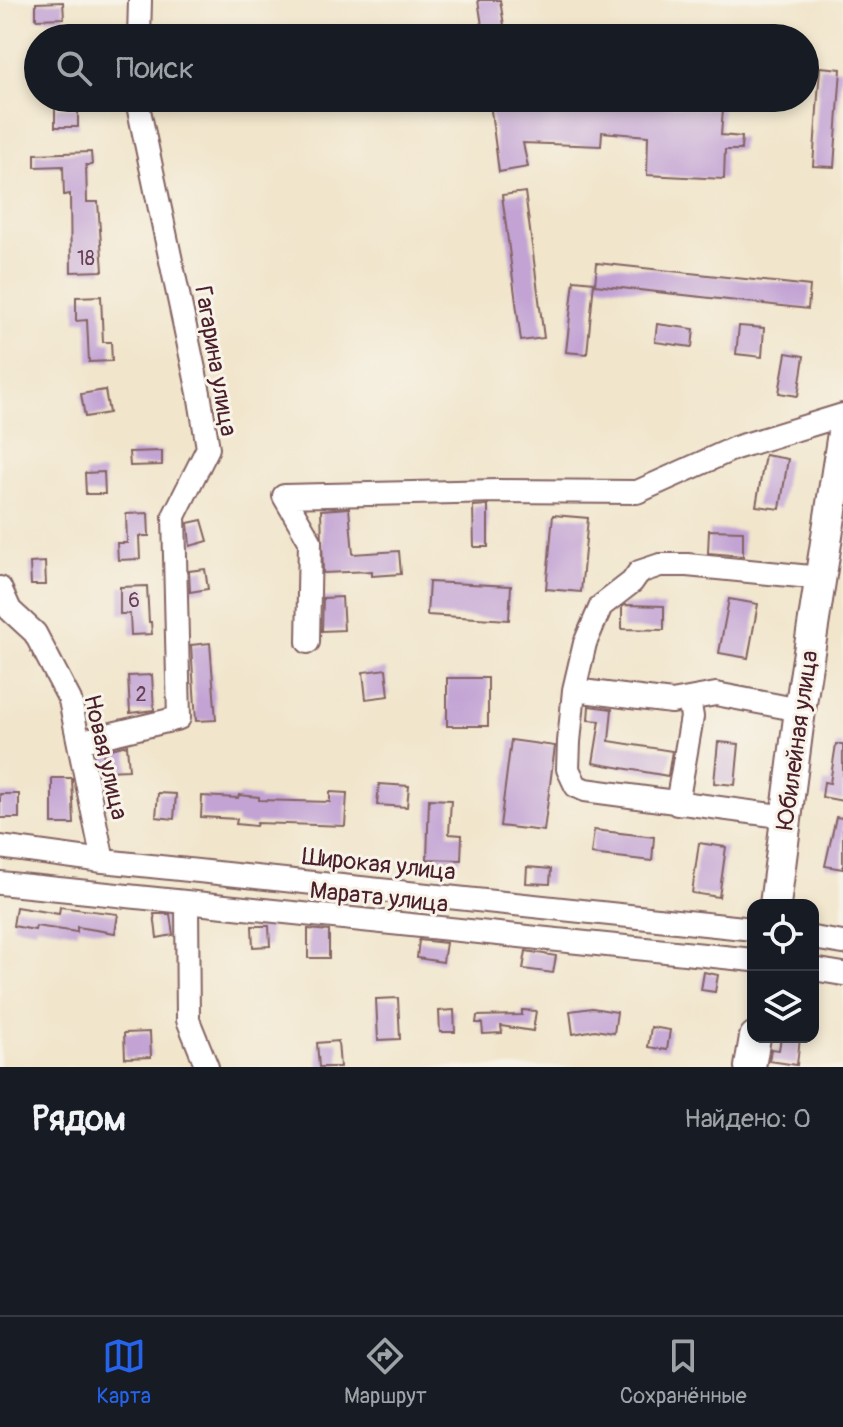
<!DOCTYPE html>
<html lang="ru">
<head>
<meta charset="utf-8">
<style>
  :root { --surface:#171b24; --page:#20242c; --text:#f1f3f6; --muted:#9ea1a6; --line:#363941; --accent:#2563eb }
  body { margin:0; font-family:Pangolin,sans-serif; background:var(--page); color:var(--text) }
  .controls { position:absolute; right:24px; bottom:24px; display:grid; overflow:hidden; border-radius:16px; box-shadow:0 4px 12px #0003 }
  .controls button { width:72px; height:72px; display:grid; place-items:center; padding:0; border:0; border-bottom:2px solid var(--line); background:var(--surface); color:var(--text); font:40px sans-serif }
  .list { margin:0; padding:0; list-style:none }
  h2 { display:flex; justify-content:space-between; align-items:center; height:104px; margin:0; padding:0 32px; font-size:34px }
  h2 small { font-size:26px; font-weight:400; color:var(--muted) }
  .icon { flex:none; width:44px; height:44px; fill:none; stroke:currentColor; stroke-width:2; stroke-linecap:round; stroke-linejoin:round }
  .map { position:relative; flex:none; width:843px; height:1067px; overflow:hidden }
  .search { position:absolute; background:var(--surface); box-shadow:0 4px 12px #0003; left:24px; right:24px; top:24px; height:88px; display:flex; align-items:center; gap:20px; box-sizing:border-box; padding:0 28px; border-radius:44px; color:var(--muted); font-size:30px }
  .sheet { height:248px; background:var(--surface) }
  nav { display:flex; justify-content:space-around; align-items:center; box-sizing:border-box; height:112px; border-top:2px solid var(--line); background:var(--surface); font-size:22px; color:var(--muted) }
  nav a { display:grid; justify-items:center; gap:4px }
  nav .on { color:var(--accent) }
  .map>svg:first-child { display:block }
  .building { fill:#c2a3d4 }
  .lines { fill:none; stroke-linecap:round; stroke-linejoin:round }
  .minor-casing { stroke:#846463; stroke-width:26 }
  .major-casing { stroke:#846463; stroke-width:34 }
  .minor { stroke:#fff; stroke-width:22 }
  .major { stroke:#fff; stroke-width:30 }
  .labels { text-anchor:middle; stroke-width:6; stroke-linejoin:round; paint-order:stroke }
  .number-label { font-size:20px; fill:#684055 }
  .street-label { font-size:24px; fill:#4a1f2b; stroke:#f7f3e8 }
</style>
</head>
<body>
<div class="map">
<svg width="843" height="1067" viewBox="0 0 843 1067">
  <rect width="100%" height="100%" fill="#f7f3e8"/>
  <filter id="ink" filterUnits="userSpaceOnUse"><feTurbulence type="fractalNoise" baseFrequency=".0125" numOctaves="2"/><feDisplacementMap in="SourceGraphic" scale="16" xChannelSelector="R" yChannelSelector="G"/><feConvolveMatrix kernelMatrix="1 2 1 2 8 2 1 2 1" color-interpolation-filters="sRGB"/></filter>
  <filter id="wash" filterUnits="userSpaceOnUse"><feTurbulence type="fractalNoise" baseFrequency=".006" numOctaves="4" result="noise"/><feDisplacementMap in="SourceGraphic" scale="32" xChannelSelector="R" yChannelSelector="G"/><feGaussianBlur stdDeviation="1.8" result="paint"/><feColorMatrix in="noise" values="0 0 0 0 0 0 0 0 0 0 0 0 0 0 0 0 0 1.4 0 .05"/><feComposite in="paint" operator="in"/></filter>
  <g filter="url(#wash)">
    <rect width="100%" height="100%" fill="#f1e5cb"/>
    <g id="blocks">
      <path class="building" d="M 478,0 L 500,0 L 506,38 L 484,38 Z
        M 63,2 L 64,18 L 36,19 L 36,3 Z
        M 820,67 L 841,69 L 834,167 L 813,166 Z
        M 526,98 L 723,109 L 721,135 L 742,137 L 741,150 L 725,150 L 724,179 L 647,175 L 648,136 L 602,132 L 601,146 L 523,143 L 528,167 L 499,172 L 490,103 Z
        M 78,107 L 78,127 L 55,127 L 55,108 Z
        M 91,152 L 92,165 L 86,165 L 87,202 L 98,202 L 103,271 L 71,272 L 70,194 L 64,195 L 63,166 L 35,167 L 35,154 Z
        M 525,192 L 544,338 L 521,341 L 502,195 Z
        M 597,263 L 810,286 L 808,309 L 595,285 Z
        M 574,280 L 594,282 L 587,354 L 566,352 Z
        M 101,296 L 103,342 L 111,342 L 112,361 L 89,362 L 87,320 L 76,321 L 76,297 Z
        M 657,324 L 694,329 L 692,347 L 655,342 Z
        M 739,326 L 764,328 L 762,357 L 736,354 Z
        M 786,353 L 804,356 L 798,396 L 779,393 Z
        M 105,390 L 109,413 L 85,417 L 81,394 Z
        M 162,451 L 162,465 L 130,466 L 129,452 Z
        M 765,455 L 788,459 L 780,509 L 756,506 Z
        M 104,472 L 105,494 L 86,494 L 85,473 Z
        M 488,505 L 488,547 L 474,547 L 473,506 Z
        M 349,508 L 353,554 L 399,551 L 401,574 L 372,576 L 372,571 L 323,573 L 321,510 Z
        M 148,513 L 149,536 L 139,536 L 140,559 L 118,560 L 117,543 L 127,543 L 126,514 Z
        M 553,515 L 588,518 L 581,592 L 546,589 Z
        M 202,520 L 208,541 L 190,546 L 188,523 Z
        M 709,530 L 743,531 L 743,556 L 708,553 Z
        M 45,562 L 46,585 L 31,585 L 30,563 Z
        M 205,569 L 208,589 L 190,592 L 189,571 Z
        M 429,582 L 511,586 L 509,620 L 427,615 Z
        M 147,586 L 149,622 L 151,622 L 152,634 L 131,635 L 130,614 L 120,614 L 120,587 Z
        M 342,597 L 344,630 L 322,631 L 323,598 Z
        M 729,599 L 758,604 L 748,658 L 719,653 Z
        M 625,605 L 664,606 L 664,630 L 622,629 L 622,607 Z
        M 210,643 L 216,720 L 196,721 L 191,645 Z
        M 386,669 L 389,696 L 366,699 L 363,672 Z
        M 152,675 L 154,710 L 130,713 L 128,676 Z
        M 447,678 L 488,678 L 488,726 L 447,726 Z
        M 589,706 L 612,709 L 609,741 L 672,751 L 668,776 L 593,763 L 600,721 L 588,720 Z
        M 511,740 L 555,746 L 544,831 L 500,826 Z
        M 718,742 L 739,744 L 735,785 L 714,783 Z
        M 836,744 L 843,744 L 843,801 L 822,797 L 824,782 L 830,783 Z
        M 127,745 L 129,770 L 105,771 L 103,751 Z
        M 52,778 L 72,778 L 74,824 L 52,824 Z
        M 379,784 L 409,786 L 407,807 L 377,805 Z
        M 330,792 L 347,793 L 345,826 L 257,823 L 256,826 L 236,824 L 237,819 L 201,817 L 202,796 L 238,798 L 239,795 L 259,797 L 259,800 L 330,802 Z
        M 158,793 L 176,794 L 174,819 L 156,817 Z
        M 0,794 L 19,794 L 19,818 L 0,818 Z
        M 429,799 L 451,800 L 449,834 L 462,835 L 461,860 L 427,859 Z
        M 836,817 L 843,818 L 843,869 L 825,866 Z
        M 594,830 L 654,837 L 652,861 L 591,854 Z
        M 699,843 L 726,847 L 719,897 L 692,893 Z
        M 527,867 L 551,869 L 550,884 L 526,883 Z
        M 16,907 L 59,914 L 60,907 L 118,914 L 115,933 L 77,927 L 77,932 L 36,926 L 35,930 L 13,926 Z
        M 154,914 L 170,914 L 173,935 L 157,938 Z
        M 252,926 L 269,926 L 270,946 L 253,947 Z
        M 308,929 L 329,931 L 329,958 L 308,958 Z
        M 419,940 L 446,943 L 443,962 L 417,958 Z
        M 526,951 L 556,956 L 553,973 L 523,969 Z
        M 704,972 L 718,975 L 715,992 L 701,990 Z
        M 398,998 L 400,1039 L 378,1040 L 376,999 Z
        M 592,1008 L 617,1012 L 614,1033 L 595,1030 L 573,1034 L 570,1011 Z
        M 454,1010 L 455,1032 L 440,1032 L 439,1011 Z
        M 522,1010 L 536,1011 L 533,1031 L 501,1026 L 502,1033 L 483,1034 L 482,1023 L 476,1023 L 477,1016 L 522,1015 Z
        M 651,1027 L 670,1030 L 667,1050 L 648,1047 Z
        M 150,1032 L 151,1057 L 125,1058 L 124,1033 Z
        M 781,1037 L 800,1037 L 797,1065 L 769,1061 L 771,1049 L 779,1050 Z
        M 338,1041 L 340,1067 L 319,1067 L 317,1043 Z"/>
    </g>
  </g>
  <g filter="url(#ink)">
    <use href="#blocks" fill-opacity="0" stroke="#846463" stroke-width="2"/>
    <g class="lines">
      <defs>
        <path id="minor" d="M 139,38 L 140,0
          M 0,588 L 10,610 L 35,633 L 70,700 L 103,861
          M 308,642 L 310,541 L 284,496 L 498,491 L 637,492 L 735,448 L 843,415
          M 574,690 L 672,702 L 716,694 L 800,710
          M 79,742 L 179,718 L 174,516 L 208,448 L 199,393 L 139,110 L 139,98
          M 677,804 L 692,717 L 689,700
          M 787,817 L 585,790 L 576,786 L 568,769 L 569,742 L 574,690 L 585,643 L 601,606 L 632,582 L 639,572 L 660,565 L 687,565 L 821,578
          M 0,847 L 103,861 L 753,929
          M 0,883 L 753,960
          M 187,904 L 188,1020 L 207,1067
          M 813,938 L 843,943
          M 813,969 L 843,974"/>
        <path id="major" d="M 775,905 L 800,710 L 843,433
          M 750,1067 L 755,1037"/>
      </defs>
      <use href="#minor" class="minor-casing"/>
      <use href="#major" class="major-casing"/>
      <use href="#minor" class="minor"/>
      <use href="#major" class="major"/>
    </g>
  </g>
  <g class="labels">
    <g class="number-label">
      <text x="86" y="265">18</text>
      <text x="134" y="607">6</text>
      <text x="141" y="701">2</text>
    </g>
    <g class="street-label">
      <text transform="translate(216 361) rotate(80)" y="8">Гагарина улица</text>
      <text transform="translate(797 740) rotate(-82)" y="8">Юбилейная улица</text>
      <text transform="translate(106 757) rotate(77)" y="8">Новая улица</text>
      <text transform="translate(379 864) rotate(6)" y="8">Широкая улица</text>
      <text transform="translate(379 897) rotate(6)" y="8">Марата улица</text>
    </g>
  </g>
</svg>
<div class="controls">
<button><svg class="icon" aria-label="locate" viewBox="0 0 24 24"><circle cx="12" cy="12" r="6"/><path d="M12 2v4M12 18v4M2 12h4M18 12h4"/></svg></button>
<button><svg class="icon" aria-label="layers" viewBox="0 0 24 24"><path d="M12 4l9 5-9 5-9-5zM3 14l9 5 9-5"/></svg></button>
</div>
<div class="search"><svg class="icon" aria-label="search" viewBox="0 0 24 24"><circle cx="10" cy="10" r="6"/><path d="M15 15l6 6"/></svg>Поиск</div>
</div>
<section class="sheet">
<h2>Рядом<small>Найдено: 0</small></h2>
<ul class="list">
</ul>
</section>
<nav>
<a class="on"><svg class="icon" aria-label="map" viewBox="0 0 24 24"><path d="M3 6l6-2 6 2 6-2v14l-6 2-6-2-6 2zM9 4v14M15 6v14"/></svg>Карта</a>
<a><svg class="icon" aria-label="directions" viewBox="0 0 24 24"><path d="M12 3l9 9-9 9-9-9zM9 14v-3h6M13 9l2 2-2 2"/></svg>Маршрут</a>
<a><svg class="icon" aria-label="saved" viewBox="0 0 24 24"><path d="M7 4h10v16l-5-4-5 4z"/></svg>Сохранённые</a>
</nav>
</body>
</html>
